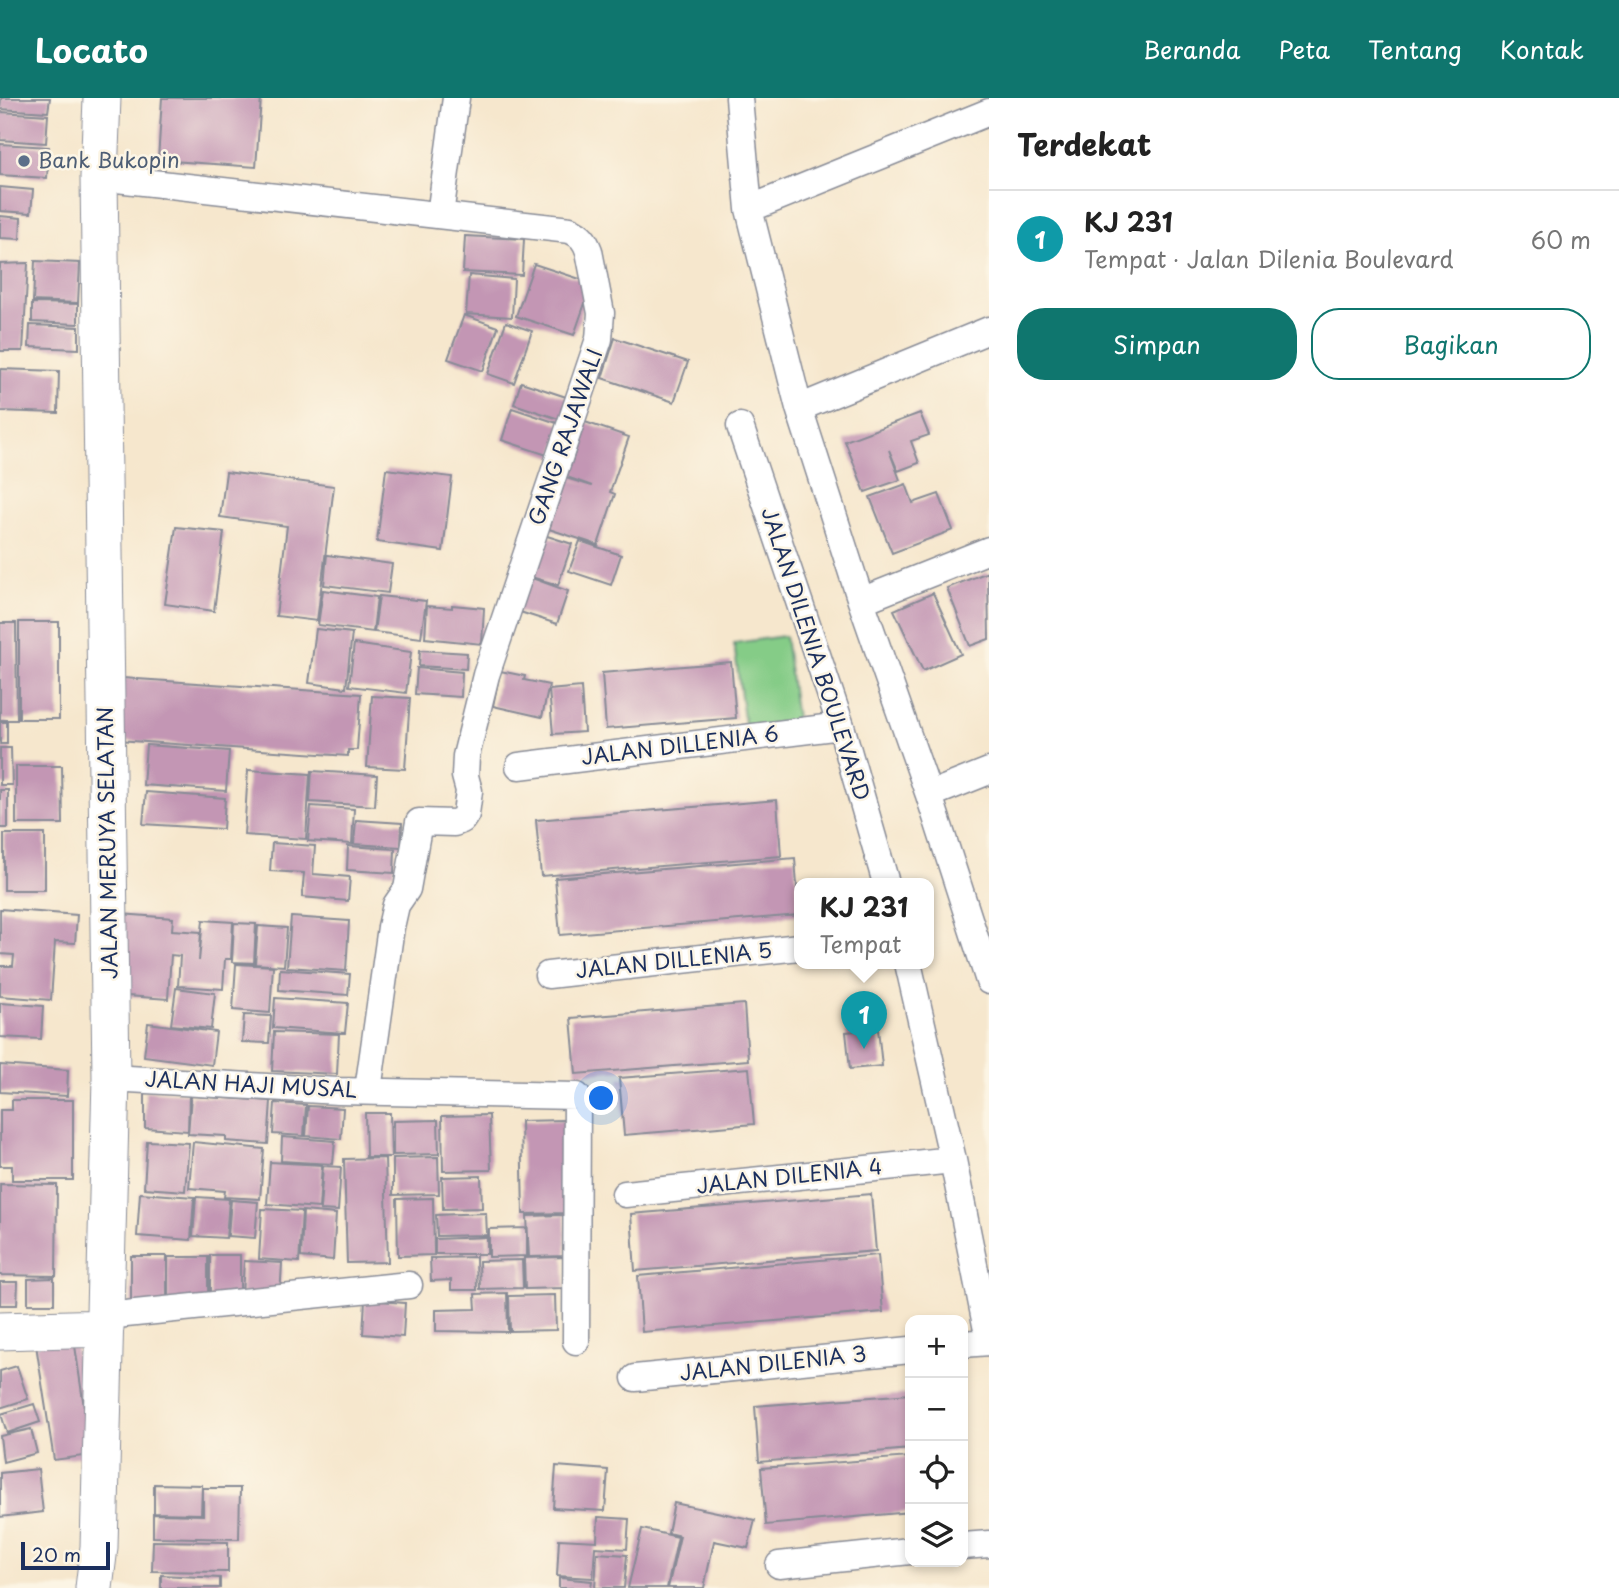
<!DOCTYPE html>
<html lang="id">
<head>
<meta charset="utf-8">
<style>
  :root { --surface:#fff; --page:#f2f2f2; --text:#222; --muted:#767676; --line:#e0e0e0; --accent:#0f766e }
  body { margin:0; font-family:"Playpen Sans",sans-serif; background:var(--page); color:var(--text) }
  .controls { position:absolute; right:21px; bottom:21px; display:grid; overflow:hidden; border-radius:14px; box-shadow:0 4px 10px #0003 }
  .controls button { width:63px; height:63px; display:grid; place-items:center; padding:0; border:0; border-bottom:2px solid var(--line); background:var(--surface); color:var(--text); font:35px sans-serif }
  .scale { position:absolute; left:21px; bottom:18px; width:89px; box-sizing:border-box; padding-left:7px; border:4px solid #1b2f5e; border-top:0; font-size:19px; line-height:24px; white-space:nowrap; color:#1b2f5e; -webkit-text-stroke:5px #fcf5e5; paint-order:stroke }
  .you { position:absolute; left:602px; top:1001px; width:24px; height:24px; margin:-18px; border:5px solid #fff; border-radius:50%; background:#1a73e8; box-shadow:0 0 0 10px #1a73e833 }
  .badge { display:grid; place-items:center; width:46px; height:46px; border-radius:50%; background:var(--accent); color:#fff; font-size:23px; font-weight:700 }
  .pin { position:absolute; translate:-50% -58px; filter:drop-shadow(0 2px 4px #0008) }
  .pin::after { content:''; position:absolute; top:37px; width:24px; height:21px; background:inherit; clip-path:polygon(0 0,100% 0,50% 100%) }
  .popup { position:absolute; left:794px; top:780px; width:140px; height:91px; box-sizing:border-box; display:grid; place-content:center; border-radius:14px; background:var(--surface); filter:drop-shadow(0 2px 5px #0005); font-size:23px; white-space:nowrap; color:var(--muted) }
  .popup b { font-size:26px; color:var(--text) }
  .popup::after { content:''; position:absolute; left:50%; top:100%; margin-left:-14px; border:14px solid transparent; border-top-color:var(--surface) }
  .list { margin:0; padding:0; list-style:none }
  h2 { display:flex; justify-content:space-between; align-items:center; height:91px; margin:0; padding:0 28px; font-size:30px }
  h2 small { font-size:23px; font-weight:400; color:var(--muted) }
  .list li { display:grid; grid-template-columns:46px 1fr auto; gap:21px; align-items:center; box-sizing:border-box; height:98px; padding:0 28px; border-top:2px solid var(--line) }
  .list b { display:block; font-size:26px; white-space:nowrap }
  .list p { margin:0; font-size:23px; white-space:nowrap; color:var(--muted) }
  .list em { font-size:23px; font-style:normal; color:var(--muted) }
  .actions { display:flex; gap:14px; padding:21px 28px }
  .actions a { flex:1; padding:16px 0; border:2px solid var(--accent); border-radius:28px; text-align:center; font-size:24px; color:var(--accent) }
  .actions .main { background:var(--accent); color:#fff }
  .icon { flex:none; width:38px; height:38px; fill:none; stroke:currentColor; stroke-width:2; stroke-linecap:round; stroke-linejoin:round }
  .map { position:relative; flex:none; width:989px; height:1490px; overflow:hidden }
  header { display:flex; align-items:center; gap:42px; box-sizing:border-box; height:98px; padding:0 35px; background:var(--accent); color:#fff }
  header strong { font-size:33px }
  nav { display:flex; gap:38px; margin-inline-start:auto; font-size:24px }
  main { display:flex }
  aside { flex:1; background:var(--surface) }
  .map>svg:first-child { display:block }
  .green { fill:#85cc87; stroke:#507e72; stroke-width:2 }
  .building { fill:#c396b4 }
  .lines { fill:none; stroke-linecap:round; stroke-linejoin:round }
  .street-casing { stroke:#888b96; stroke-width:29 }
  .secondary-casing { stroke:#888b96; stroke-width:39 }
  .street { stroke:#fff; stroke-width:26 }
  .secondary { stroke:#fff; stroke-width:37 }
  .service-dot { fill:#5c6f8a; stroke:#fcf5e5; stroke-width:2.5 }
  .labels { text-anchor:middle; stroke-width:5; stroke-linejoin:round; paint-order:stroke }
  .service-label { font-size:21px; fill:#4e5e75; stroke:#fcf5e5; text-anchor:start }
  .street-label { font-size:21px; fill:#1b2f5e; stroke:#fcf5e5 }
</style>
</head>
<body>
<header>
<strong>Locato</strong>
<nav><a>Beranda</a><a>Peta</a><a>Tentang</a><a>Kontak</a></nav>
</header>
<main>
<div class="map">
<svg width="989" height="1490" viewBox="0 0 989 1490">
  <rect width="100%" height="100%" fill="#fcf5e5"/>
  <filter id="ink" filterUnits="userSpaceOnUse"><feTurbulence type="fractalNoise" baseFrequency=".0143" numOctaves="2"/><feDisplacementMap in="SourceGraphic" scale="14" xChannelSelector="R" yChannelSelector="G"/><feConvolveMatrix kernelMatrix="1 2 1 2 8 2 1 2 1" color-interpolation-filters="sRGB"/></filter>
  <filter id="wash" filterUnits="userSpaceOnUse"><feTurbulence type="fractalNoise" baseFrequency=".00686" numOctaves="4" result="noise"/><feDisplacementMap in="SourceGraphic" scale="28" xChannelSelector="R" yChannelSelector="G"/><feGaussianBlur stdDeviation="1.57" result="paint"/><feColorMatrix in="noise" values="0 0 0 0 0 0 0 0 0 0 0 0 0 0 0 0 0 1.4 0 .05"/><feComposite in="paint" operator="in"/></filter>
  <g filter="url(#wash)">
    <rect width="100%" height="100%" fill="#f6e7cd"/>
    <path class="green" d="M 785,538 L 797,629 L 746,636 L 734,545 Z"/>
    <g id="blocks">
      <path class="building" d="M 1,0 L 50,0 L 48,14 L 0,11 Z
        M 162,0 L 261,0 L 256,69 L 158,62 Z
        M 0,14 L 48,17 L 46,45 L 0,42 Z
        M 0,46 L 49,49 L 47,80 L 0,77 Z
        M 0,89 L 33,92 L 31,115 L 0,113 Z
        M 0,118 L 21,120 L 20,141 L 0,140 Z
        M 465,138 L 524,141 L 522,177 L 463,174 Z
        M 35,163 L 80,165 L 78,205 L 33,203 Z
        M 28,165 L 23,253 L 0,253 L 0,166 Z
        M 534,166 L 592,185 L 574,237 L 516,218 Z
        M 469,177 L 514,181 L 512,219 L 466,216 Z
        M 32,205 L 78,206 L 78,226 L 32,224 Z
        M 464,217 L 498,229 L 483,273 L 448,261 Z
        M 506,224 L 532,233 L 514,285 L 488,276 Z
        M 30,227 L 79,229 L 79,251 L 29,249 Z
        M 615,240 L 688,264 L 674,304 L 602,280 Z
        M 0,271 L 59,273 L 58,315 L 0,313 Z
        M 521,284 L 572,301 L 565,323 L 514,306 Z
        M 512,310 L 563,327 L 553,359 L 502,342 Z
        M 920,315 L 929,337 L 911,343 L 919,365 L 898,373 L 889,352 L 900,382 L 865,394 L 845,343 Z
        M 585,324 L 629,339 L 610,394 L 615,396 L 598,447 L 549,431 L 566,380 L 592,388 L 567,379 Z
        M 386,371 L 452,379 L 443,453 L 377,444 Z
        M 226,374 L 334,388 L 317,523 L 276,518 L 287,428 L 220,419 Z
        M 906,386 L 913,405 L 939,396 L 953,432 L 892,455 L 870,399 Z
        M 176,429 L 224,434 L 214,513 L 165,506 Z
        M 541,436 L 572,446 L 558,487 L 528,478 Z
        M 580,443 L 621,457 L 611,487 L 569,473 Z
        M 327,457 L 392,466 L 388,495 L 324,487 Z
        M 988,474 L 989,541 L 970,548 L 947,490 Z
        M 529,479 L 568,493 L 557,526 L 517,513 Z
        M 323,492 L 377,499 L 373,534 L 318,527 Z
        M 933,495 L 961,556 L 923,573 L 894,512 Z
        M 379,498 L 426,503 L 421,540 L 374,534 Z
        M 452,507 L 484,510 L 482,546 L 425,540 L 427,508 L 452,510 Z
        M 19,524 L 59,524 L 59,621 L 19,621 Z
        M 0,525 L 16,525 L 17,622 L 0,622 Z
        M 316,531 L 352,535 L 346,590 L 309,585 Z
        M 354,546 L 411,554 L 406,595 L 349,588 Z
        M 420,552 L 467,555 L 466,571 L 419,568 Z
        M 731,564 L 736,620 L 606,631 L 602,575 Z
        M 417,570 L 462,574 L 461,599 L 415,596 Z
        M 500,573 L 525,578 L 524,582 L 549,587 L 542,619 L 493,608 Z
        M 122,580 L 361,596 L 357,652 L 348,652 L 348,658 L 118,642 Z
        M 581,589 L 584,634 L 553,636 L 549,592 Z
        M 372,598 L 410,600 L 405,671 L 367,669 Z
        M 0,624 L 7,624 L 7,646 L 0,646 Z
        M 146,647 L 229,653 L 226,693 L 143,687 Z
        M 0,650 L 11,650 L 12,687 L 0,687 Z
        M 16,668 L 62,668 L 63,726 L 16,726 Z
        M 248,672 L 310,676 L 306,741 L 244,737 Z
        M 312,673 L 377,677 L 375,708 L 310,704 Z
        M 0,692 L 8,692 L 8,730 L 0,730 Z
        M 146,694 L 225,700 L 223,731 L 143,726 Z
        M 777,702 L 781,758 L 541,778 L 536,722 Z
        M 311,708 L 354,711 L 352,746 L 308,743 Z
        M 356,722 L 402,725 L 401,749 L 354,746 Z
        M 4,736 L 45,736 L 45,792 L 4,792 Z
        M 272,745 L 315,748 L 313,776 L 350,779 L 348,803 L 302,799 L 304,775 L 270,773 Z
        M 348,748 L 395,751 L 394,775 L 347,772 Z
        M 795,760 L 799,817 L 560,837 L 555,780 Z
        M 0,811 L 77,817 L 75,845 L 55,844 L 51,902 L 0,898 L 0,868 L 13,868 L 14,857 L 0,856 Z
        M 120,816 L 173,820 L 172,832 L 201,834 L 199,863 L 203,822 L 233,824 L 231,861 L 225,861 L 223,891 L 178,888 L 180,858 L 171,857 L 168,901 L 114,897 Z
        M 291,819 L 349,823 L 346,873 L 287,869 Z
        M 234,825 L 256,826 L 254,865 L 232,864 Z
        M 258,828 L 287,830 L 284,868 L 255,866 Z
        M 236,866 L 273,868 L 270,915 L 233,912 Z
        M 280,871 L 350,876 L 348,897 L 279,892 Z
        M 176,890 L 215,895 L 211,931 L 171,927 Z
        M 275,900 L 348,905 L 345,935 L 273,930 Z
        M 0,905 L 43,908 L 41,941 L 0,939 Z
        M 744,906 L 748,962 L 576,976 L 571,920 Z
        M 244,917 L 271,918 L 269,945 L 242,944 Z
        M 148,925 L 216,934 L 212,967 L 144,958 Z
        M 878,931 L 882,968 L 850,971 L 846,934 Z
        M 274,934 L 339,936 L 337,976 L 272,973 Z
        M 0,967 L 68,972 L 67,998 L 0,994 Z
        M 749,970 L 754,1026 L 624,1037 L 619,980 Z
        M 145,993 L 189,996 L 188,1033 L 145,1030 Z
        M 191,998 L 271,1003 L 268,1046 L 226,1043 L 226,1038 L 188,1036 Z
        M 12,1002 L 73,1002 L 73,1082 L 12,1082 L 12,1068 L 0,1068 L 0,1012 L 12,1012 Z
        M 275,1005 L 306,1007 L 304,1038 L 273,1036 Z
        M 308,1008 L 343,1010 L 341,1041 L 306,1038 Z
        M 365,1015 L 390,1015 L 391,1059 L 366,1059 Z
        M 489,1017 L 491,1072 L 443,1073 L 442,1018 Z
        M 438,1022 L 439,1056 L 393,1057 L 393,1023 Z
        M 564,1022 L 567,1115 L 523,1116 L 521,1023 Z
        M 282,1039 L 335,1043 L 333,1066 L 281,1063 Z
        M 147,1043 L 189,1045 L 185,1093 L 144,1090 Z
        M 193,1044 L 264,1051 L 260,1101 L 224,1099 L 225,1093 L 189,1090 Z
        M 438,1059 L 439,1096 L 393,1097 L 393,1060 Z
        M 385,1060 L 388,1164 L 347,1165 L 344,1061 Z
        M 270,1064 L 322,1067 L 319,1110 L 267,1106 Z
        M 323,1068 L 341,1069 L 338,1113 L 320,1112 Z
        M 481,1078 L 482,1110 L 443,1111 L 442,1079 Z
        M 0,1086 L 57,1087 L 56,1178 L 0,1177 Z
        M 140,1095 L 194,1099 L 191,1142 L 137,1138 Z
        M 871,1096 L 876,1153 L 635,1173 L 631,1116 Z
        M 196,1099 L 229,1101 L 226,1140 L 193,1138 Z
        M 433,1100 L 434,1157 L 398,1158 L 397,1101 Z
        M 231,1102 L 258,1104 L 255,1140 L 228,1138 Z
        M 262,1111 L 302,1113 L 299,1164 L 259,1161 Z
        M 303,1113 L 336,1116 L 333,1162 L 301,1159 Z
        M 486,1115 L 487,1137 L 437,1138 L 436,1117 Z
        M 565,1117 L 566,1158 L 529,1159 L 527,1118 Z
        M 527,1130 L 527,1158 L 489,1159 L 489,1131 Z
        M 487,1139 L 487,1156 L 435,1156 L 435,1141 Z
        M 210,1157 L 240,1157 L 240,1201 L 210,1201 Z
        M 878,1157 L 883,1214 L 642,1234 L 638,1178 Z
        M 131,1158 L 167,1158 L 167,1207 L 131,1207 Z
        M 168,1159 L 208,1159 L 208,1204 L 168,1204 Z
        M 476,1159 L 477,1192 L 451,1192 L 451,1182 L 431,1183 L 430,1160 L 434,1160 L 435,1162 L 435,1160 Z
        M 564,1159 L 565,1190 L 525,1191 L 524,1160 Z
        M 522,1162 L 523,1190 L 480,1191 L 479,1163 Z
        M 244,1163 L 282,1165 L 280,1199 L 242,1196 Z
        M 54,1180 L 54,1206 L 28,1206 L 28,1181 Z
        M 0,1184 L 18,1184 L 17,1207 L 0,1207 Z
        M 507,1195 L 508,1234 L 436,1233 L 436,1212 L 476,1211 L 475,1196 Z
        M 555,1197 L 556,1232 L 510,1233 L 509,1198 Z
        M 365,1202 L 405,1205 L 403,1239 L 363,1236 Z
        M 74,1241 L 91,1357 L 54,1362 L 36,1247 Z
        M 17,1268 L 28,1301 L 0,1310 L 0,1273 Z
        M 910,1296 L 910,1351 L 759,1364 L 755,1308 Z
        M 34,1306 L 40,1324 L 7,1335 L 1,1316 Z
        M 31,1331 L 37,1355 L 3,1364 L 0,1338 Z
        M 910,1359 L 910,1414 L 766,1427 L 761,1370 Z
        M 556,1368 L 608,1372 L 605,1413 L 553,1410 Z
        M 38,1371 L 43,1414 L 0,1419 L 0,1375 Z
        M 154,1386 L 202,1387 L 201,1416 L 154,1415 Z
        M 203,1390 L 240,1390 L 239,1441 L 153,1439 L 153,1416 L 203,1417 Z
        M 674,1405 L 755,1422 L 748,1450 L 714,1443 L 704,1490 L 668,1490 L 680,1438 L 668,1435 Z
        M 598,1419 L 629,1421 L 627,1451 L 595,1449 L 593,1480 L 557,1478 L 559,1441 L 597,1443 Z
        M 642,1431 L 678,1439 L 667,1490 L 628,1490 Z
        M 153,1443 L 228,1444 L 228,1474 L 152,1473 Z
        M 597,1455 L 627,1457 L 624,1490 L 595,1490 Z
        M 161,1477 L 220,1480 L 220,1490 L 161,1490 Z
        M 559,1480 L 592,1483 L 591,1490 L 559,1490 Z"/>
    </g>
  </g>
  <g filter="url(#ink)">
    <use href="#blocks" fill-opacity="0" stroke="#888b96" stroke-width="2"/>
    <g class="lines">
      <defs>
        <path id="street" d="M 739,0 L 749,111 L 799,310 L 861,503 L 929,697 L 989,883
          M 99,79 L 570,132 C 581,137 585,142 589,153 L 601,215 L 599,241 L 486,577 L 466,658 L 465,678 L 469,693 L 466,716 L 462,722 L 454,725 L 419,724 L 407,791 L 396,807 L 391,829 L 368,992
          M 749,111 L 989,14
          M 440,117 L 456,0
          M 799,310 L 989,232
          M 740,328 L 841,628 L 886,785
          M 861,503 L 989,452
          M 519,668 L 841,628
          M 929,697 L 989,673
          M 908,865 L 953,1062 L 989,1242
          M 548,877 L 799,849
          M 111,980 L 338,993 L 577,998 L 576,1243
          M 625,1096 L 953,1062
          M 106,1218 L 409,1187
          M 963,1246 L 989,1244
          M 635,1280 L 910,1252
          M 963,1448 L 989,1446
          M 779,1467 L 910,1453"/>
        <path id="secondary" d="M 0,1233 L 105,1230
          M 94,1490 L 99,1449 L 111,980 L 99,79 L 102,0"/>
      </defs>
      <use href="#street" class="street-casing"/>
      <use href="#secondary" class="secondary-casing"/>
      <use href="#street" class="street"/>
      <use href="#secondary" class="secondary"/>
    </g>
  </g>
  <circle class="service-dot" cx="24" cy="63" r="7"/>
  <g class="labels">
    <g class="service-label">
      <text x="38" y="70">Bank Bukopin</text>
    </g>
    <g class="street-label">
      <text transform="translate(566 339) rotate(-71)" y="7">GANG RAJAWALI</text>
      <text transform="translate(815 556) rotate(72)" y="7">JALAN DILENIA BOULEVARD</text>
      <text transform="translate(680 648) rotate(-7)" y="7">JALAN DILLENIA 6</text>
      <text transform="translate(108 745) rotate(-91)" y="7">JALAN MERUYA SELATAN</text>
      <text transform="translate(674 863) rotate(-6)" y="7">JALAN DILLENIA 5</text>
      <text transform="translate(251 987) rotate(3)" y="7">JALAN HAJI MUSAL</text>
      <text transform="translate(789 1079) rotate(-6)" y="7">JALAN DILENIA 4</text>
      <text transform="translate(773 1266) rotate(-6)" y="7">JALAN DILENIA 3</text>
    </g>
  </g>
</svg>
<div class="controls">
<button>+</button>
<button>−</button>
<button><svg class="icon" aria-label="locate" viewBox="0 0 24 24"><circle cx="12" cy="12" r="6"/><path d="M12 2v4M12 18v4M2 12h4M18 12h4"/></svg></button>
<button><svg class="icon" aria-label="layers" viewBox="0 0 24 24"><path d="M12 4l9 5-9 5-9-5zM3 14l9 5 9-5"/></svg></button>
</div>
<div class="scale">20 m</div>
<div class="you"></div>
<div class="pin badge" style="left:864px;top:951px;background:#0f9aa8">1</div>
<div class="popup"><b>KJ 231</b>Tempat</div>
</div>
<aside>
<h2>Terdekat<small></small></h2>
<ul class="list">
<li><span class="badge" style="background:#0f9aa8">1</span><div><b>KJ 231</b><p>Tempat · Jalan Dilenia Boulevard</p></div><em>60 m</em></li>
</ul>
<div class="actions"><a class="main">Simpan</a><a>Bagikan</a></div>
</aside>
</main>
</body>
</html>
